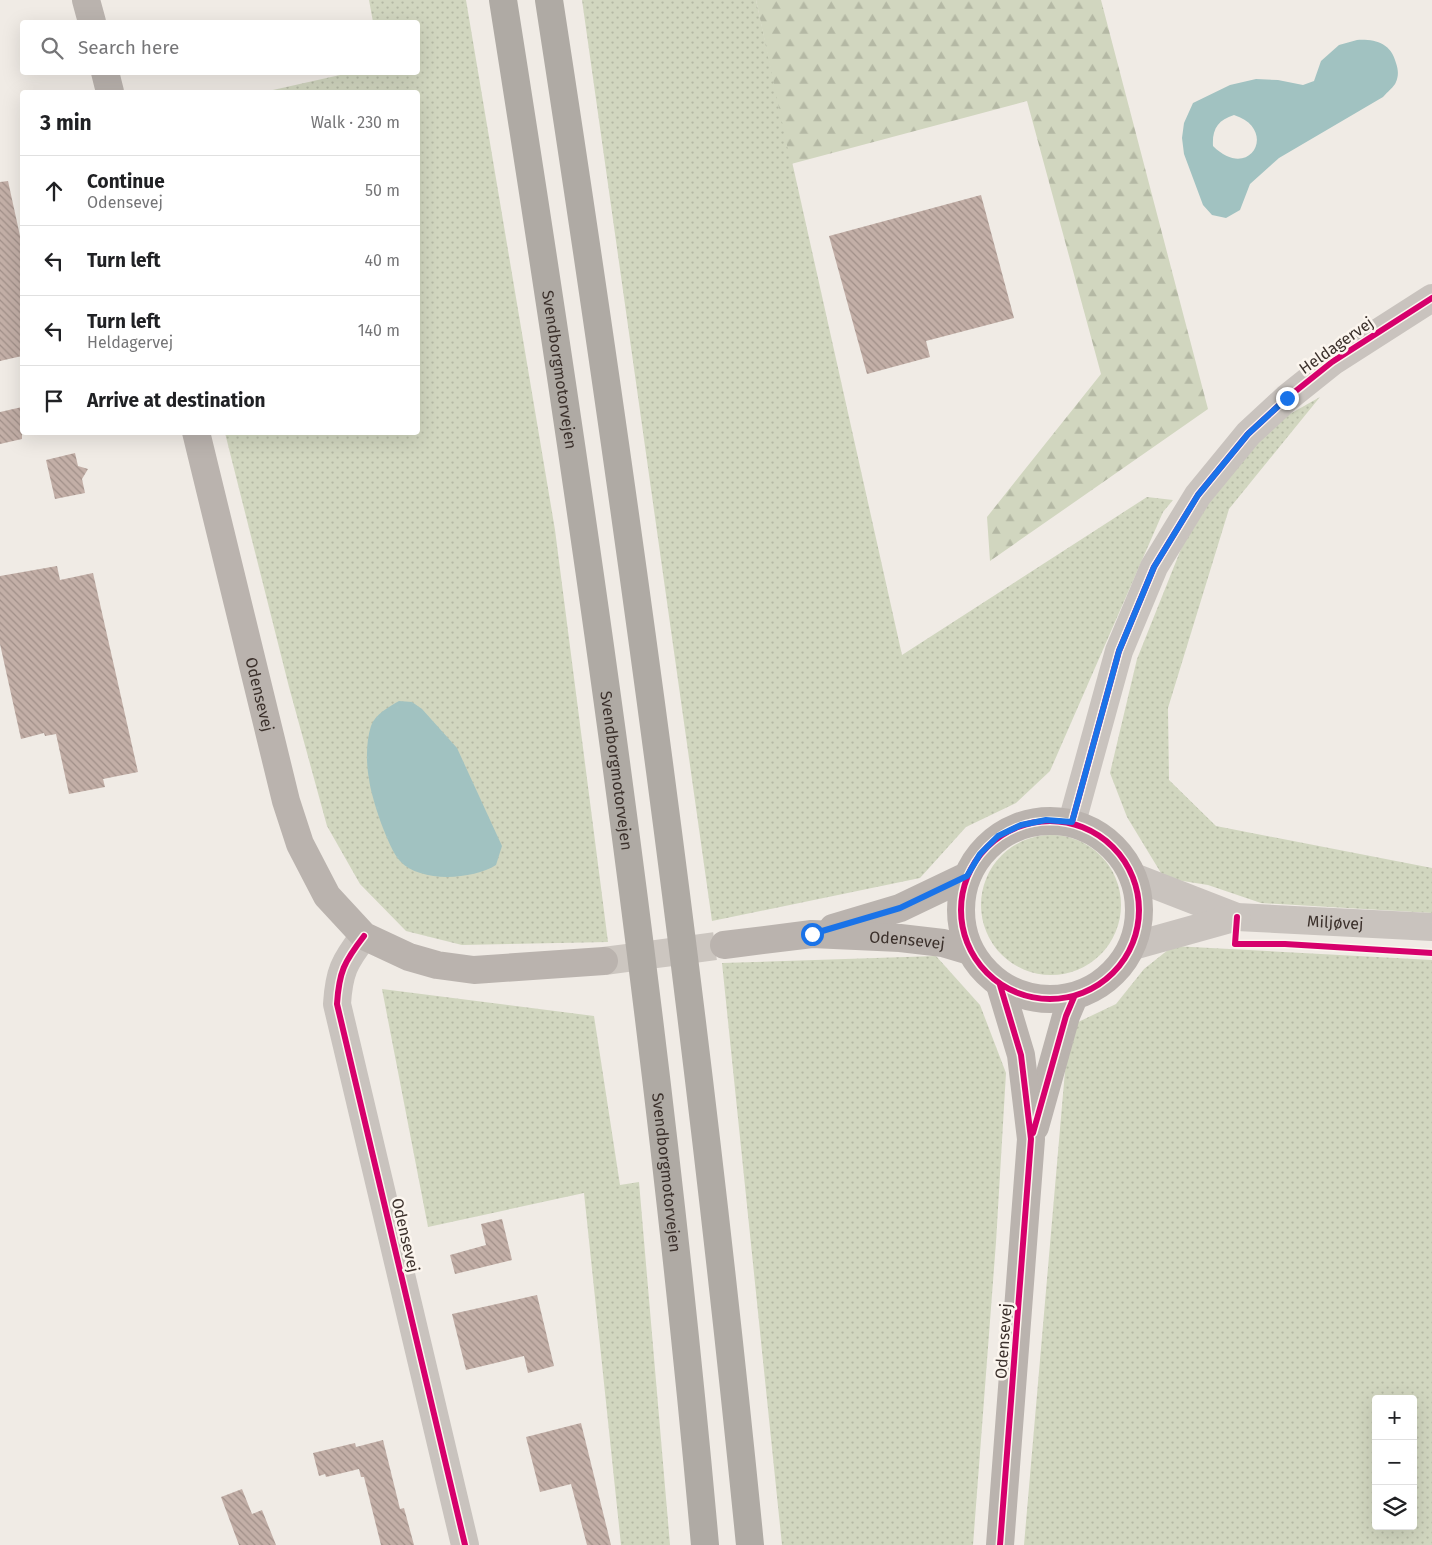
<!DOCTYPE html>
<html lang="en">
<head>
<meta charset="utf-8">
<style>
  :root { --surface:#fff; --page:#f2f2f2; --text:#202124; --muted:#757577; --line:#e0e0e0 }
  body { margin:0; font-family:"Fira Sans",sans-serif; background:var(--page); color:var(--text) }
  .controls { position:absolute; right:15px; bottom:15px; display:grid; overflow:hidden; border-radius:5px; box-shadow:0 5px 20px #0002 }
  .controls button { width:45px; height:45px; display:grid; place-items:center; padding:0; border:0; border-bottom:1px solid var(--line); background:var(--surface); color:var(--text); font:25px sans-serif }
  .stop { position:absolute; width:15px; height:15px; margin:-11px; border:4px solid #1a73e8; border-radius:50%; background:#fff }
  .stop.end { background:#1a73e8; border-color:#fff; box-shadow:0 1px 5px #0008 }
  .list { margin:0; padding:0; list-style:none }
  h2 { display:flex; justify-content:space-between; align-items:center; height:65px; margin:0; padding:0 20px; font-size:21px }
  h2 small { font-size:16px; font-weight:400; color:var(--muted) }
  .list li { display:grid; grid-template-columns:32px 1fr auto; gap:15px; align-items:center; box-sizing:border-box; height:70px; padding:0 20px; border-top:1px solid var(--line) }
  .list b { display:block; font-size:19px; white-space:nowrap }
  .list p { margin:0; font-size:16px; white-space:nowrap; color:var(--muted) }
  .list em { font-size:16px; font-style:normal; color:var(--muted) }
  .icon { flex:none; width:28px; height:28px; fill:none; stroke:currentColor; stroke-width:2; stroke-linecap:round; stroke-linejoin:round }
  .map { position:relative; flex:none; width:1432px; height:1545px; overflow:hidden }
  .search { position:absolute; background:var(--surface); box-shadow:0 5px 20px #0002; left:20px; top:20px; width:400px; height:55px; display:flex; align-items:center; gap:12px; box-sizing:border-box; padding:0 18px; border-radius:5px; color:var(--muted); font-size:19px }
  .panel { position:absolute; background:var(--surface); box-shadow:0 5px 20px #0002; left:20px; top:90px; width:400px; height:345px; border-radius:5px }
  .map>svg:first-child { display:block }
  .grass { fill:url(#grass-dots); fill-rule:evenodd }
  .forest { fill:url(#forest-firs) }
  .water { fill:#a1c2c1; fill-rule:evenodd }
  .building { fill:url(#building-back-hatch) }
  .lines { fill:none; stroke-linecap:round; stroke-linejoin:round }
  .secondary-tunnel { stroke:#ccc6c0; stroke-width:28; stroke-dasharray:28 14; stroke-linecap:butt }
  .minor { stroke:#c9c3be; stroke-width:28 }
  .tertiary { stroke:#c9c3be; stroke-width:28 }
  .secondary { stroke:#bab3ae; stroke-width:28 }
  .motorway { stroke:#afaaa4; stroke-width:28 }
  .cycleway-casing { stroke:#fbf5ee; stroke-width:9 }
  .cycleway { stroke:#d6006c; stroke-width:6 }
  .route { stroke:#1a73e8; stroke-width:6 }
  .labels { text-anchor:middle; stroke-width:5; stroke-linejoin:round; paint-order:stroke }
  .street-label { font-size:16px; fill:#3b302b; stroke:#fbf5ee }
</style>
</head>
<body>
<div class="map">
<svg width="1432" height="1545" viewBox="0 0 1432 1545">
  <defs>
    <pattern id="grass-dots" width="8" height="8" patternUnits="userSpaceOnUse" patternTransform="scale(1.25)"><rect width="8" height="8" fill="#d1d6bf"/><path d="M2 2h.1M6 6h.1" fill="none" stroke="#b4b8a4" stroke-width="1.8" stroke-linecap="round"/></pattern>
    <pattern id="forest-firs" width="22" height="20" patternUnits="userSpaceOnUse" patternTransform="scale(1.25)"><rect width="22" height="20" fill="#d1d6bf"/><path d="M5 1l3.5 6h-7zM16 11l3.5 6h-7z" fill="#b4b8a4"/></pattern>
    <pattern id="building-back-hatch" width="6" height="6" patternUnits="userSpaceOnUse" patternTransform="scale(1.25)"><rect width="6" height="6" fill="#c3afa7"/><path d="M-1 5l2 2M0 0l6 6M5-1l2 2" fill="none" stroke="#a08f88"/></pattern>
  </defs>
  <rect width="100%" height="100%" fill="#f0ebe5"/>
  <path class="grass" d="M 369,0 L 466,0 L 555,530 L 608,942 L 462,945 L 406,931 L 360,884 L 327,826 L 289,687 L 225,433 L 418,432 L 418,92 L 264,92 L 349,73 L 418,72 L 418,22 L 373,22 Z
    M 582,0 L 756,0 L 902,655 L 1147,497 L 1173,500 L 1163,512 L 1050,771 L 1016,803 L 966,827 L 920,878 L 712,921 Z
    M 1320,397 L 1229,509 L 1168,708 L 1169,780 L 1216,826 L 1432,868 L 1432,913 L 1261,903 L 1208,885 L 1164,878 L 1127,817 L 1110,773 L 1137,659 L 1189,529 L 1260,431 Z
    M981 905a70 70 0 1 1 140 0a70 70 0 1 1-140 0Z
    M 1173,946 L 1432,960 L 1432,1545 L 1024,1545 L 1065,1071 L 1074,1024 L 1116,1004 L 1144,969 ZM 1376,1399 L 1413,1399 L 1413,1526 L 1376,1526 Z
    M 936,956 L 980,1005 L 1006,1073 L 996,1242 L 973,1545 L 782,1545 L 722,963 Z
    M 382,989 L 594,1016 L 620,1185 L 639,1182 L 670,1545 L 621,1545 L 584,1193 L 428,1227 Z"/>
  <path class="forest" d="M 756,0 L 1101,0 L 1208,409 L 990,561 L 987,517 L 1101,374 L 1027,101 L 791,164 Z"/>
  <path class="water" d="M 1357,40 C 1375,39 1391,43 1396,63 C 1398,69 1399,75 1396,82 C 1394,87 1387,92 1383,97 L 1279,158 L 1250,184 L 1240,210 L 1226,218 L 1212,215 L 1203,205 L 1184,154 L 1182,138 L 1184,123 L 1193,103 L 1230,85 L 1256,79 L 1278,80 L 1303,85 L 1314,81 L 1321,61 L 1339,45 ZM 1234,115 C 1279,129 1250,183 1213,146 C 1212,129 1218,120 1234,115 Z
    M 399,701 L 412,702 L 422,709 L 457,748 L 502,846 L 496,865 C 472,880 420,883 400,861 C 388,848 371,797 369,779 C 366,763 366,741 371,726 C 375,714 389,707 399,701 Z"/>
  <path class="building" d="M 8,181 L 22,245 L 22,356 L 0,361 L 0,182 Z
    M 981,195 L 1014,318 L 926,341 L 930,357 L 867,374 L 829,236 Z
    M 22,407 L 22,439 L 0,444 L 0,412 Z
    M 75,453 L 78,466 L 88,469 L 82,479 L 85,493 L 55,499 L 46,460 Z
    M 57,566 L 60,580 L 93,573 L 138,772 L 103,779 L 105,787 L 69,794 L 56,734 L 45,736 L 44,733 L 21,739 L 0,644 L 0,576 Z
    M 502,1219 L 512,1260 L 455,1274 L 450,1255 L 486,1245 L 481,1224 Z
    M 537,1295 L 554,1366 L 528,1373 L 524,1356 L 466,1370 L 452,1314 Z
    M 581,1423 L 611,1545 L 587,1545 L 571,1484 L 540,1492 L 526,1437 Z
    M 383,1440 L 400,1509 L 404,1508 L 414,1545 L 381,1545 L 364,1477 L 361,1477 L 359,1469 L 326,1477 L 325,1474 L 319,1476 L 313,1453 L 355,1443 L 356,1447 Z
    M 242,1489 L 252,1514 L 262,1510 L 276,1545 L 239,1545 L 221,1497 Z"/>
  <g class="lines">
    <path class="secondary-tunnel" d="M 604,961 L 724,945"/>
    <g class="minor">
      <path id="s1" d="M 1134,877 L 1237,917 L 1432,927"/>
      <path d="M 364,936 C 344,962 339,972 337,1004 L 465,1545"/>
      <path d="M 1133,946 L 1237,917"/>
    </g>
    <path class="tertiary" d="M 1072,822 L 1119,651 L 1154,567 L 1198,495 L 1248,434 L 1287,398 L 1332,362 L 1432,298"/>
    <g class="secondary">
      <path d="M 86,0 L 92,22"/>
      <path d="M 105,72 L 110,92"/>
      <path id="s2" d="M 196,432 L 286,801 L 300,844 L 327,896 L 364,936 L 409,957 L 437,965 L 474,970 L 604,961"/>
      <circle cx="1050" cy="910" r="89"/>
      <path d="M 833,928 L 900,908 L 967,876"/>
      <path id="s3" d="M 724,945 L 812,934 L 900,938 L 943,943 L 970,951"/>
      <path d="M 1035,1127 L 1066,1016 L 1074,997"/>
      <path d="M 1000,1545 L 1031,1139 L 1021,1055 L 1000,985"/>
    </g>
    <g class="motorway">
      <path id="s4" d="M 503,0 C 584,513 659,1028 705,1545"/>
      <path d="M 549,0 C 628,513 699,1028 750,1545"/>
    </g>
    <defs>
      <path id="cycleway" d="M961 910a89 89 0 1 1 178 0a89 89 0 1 1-178 0Z
        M 1072,822 L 1119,651 L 1154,567 L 1198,495 L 1248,434 L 1287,398 L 1332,362 L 1432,298
        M 1237,917 L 1235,944 L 1285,944 L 1432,953
        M 364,936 C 344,962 339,972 337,1004 L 465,1545
        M 1033,1133 L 1066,1016 L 1074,997
        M 1000,1545 L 1031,1139 L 1021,1055 L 1000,985"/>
    </defs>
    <use href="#cycleway" class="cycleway-casing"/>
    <use href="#cycleway" class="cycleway"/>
  </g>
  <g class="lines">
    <path class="route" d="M 812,934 L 900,908 L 967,876 L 980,854 L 998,836 L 1021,825 L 1046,820 L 1072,822 L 1119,651 L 1154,567 L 1198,495 L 1248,434 L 1287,398"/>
  </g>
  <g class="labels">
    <g class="street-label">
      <text transform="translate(1336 345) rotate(-35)" y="6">Heldagervej</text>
      <text dy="6" stroke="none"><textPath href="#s4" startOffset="374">Svendborgmotorvejen</textPath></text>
      <text dy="6" stroke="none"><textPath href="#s2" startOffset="270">Odensevej</textPath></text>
      <text dy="6" stroke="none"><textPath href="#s4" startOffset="779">Svendborgmotorvejen</textPath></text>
      <text dy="6" stroke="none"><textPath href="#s1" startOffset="209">Miljøvej</textPath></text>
      <text dy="6" stroke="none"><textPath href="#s3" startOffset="184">Odensevej</textPath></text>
      <text dy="6" stroke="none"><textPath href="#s4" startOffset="1184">Svendborgmotorvejen</textPath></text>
      <text transform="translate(406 1235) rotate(77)" y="6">Odensevej</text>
      <text transform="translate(1003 1341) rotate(-86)" y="6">Odensevej</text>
    </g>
  </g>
</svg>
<div class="controls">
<button>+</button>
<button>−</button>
<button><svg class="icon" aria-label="layers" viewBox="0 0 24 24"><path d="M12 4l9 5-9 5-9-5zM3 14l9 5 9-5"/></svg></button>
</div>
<div class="stop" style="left:812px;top:934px"></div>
<div class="stop end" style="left:1287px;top:398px"></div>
<div class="search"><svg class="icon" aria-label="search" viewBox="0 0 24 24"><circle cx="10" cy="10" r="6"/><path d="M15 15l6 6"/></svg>Search here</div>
<section class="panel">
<h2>3 min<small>Walk · 230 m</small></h2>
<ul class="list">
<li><svg class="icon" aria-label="ahead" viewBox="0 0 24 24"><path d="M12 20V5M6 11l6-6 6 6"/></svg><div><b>Continue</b><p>Odensevej</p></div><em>50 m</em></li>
<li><svg class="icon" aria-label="left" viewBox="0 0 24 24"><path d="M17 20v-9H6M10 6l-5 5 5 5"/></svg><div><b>Turn left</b></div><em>40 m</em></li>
<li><svg class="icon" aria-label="left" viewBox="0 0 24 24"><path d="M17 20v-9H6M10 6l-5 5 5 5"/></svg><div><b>Turn left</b><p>Heldagervej</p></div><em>140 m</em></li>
<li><svg class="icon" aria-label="arrive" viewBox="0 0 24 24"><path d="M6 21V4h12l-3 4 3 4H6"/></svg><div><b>Arrive at destination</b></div></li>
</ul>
</section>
</div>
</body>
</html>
